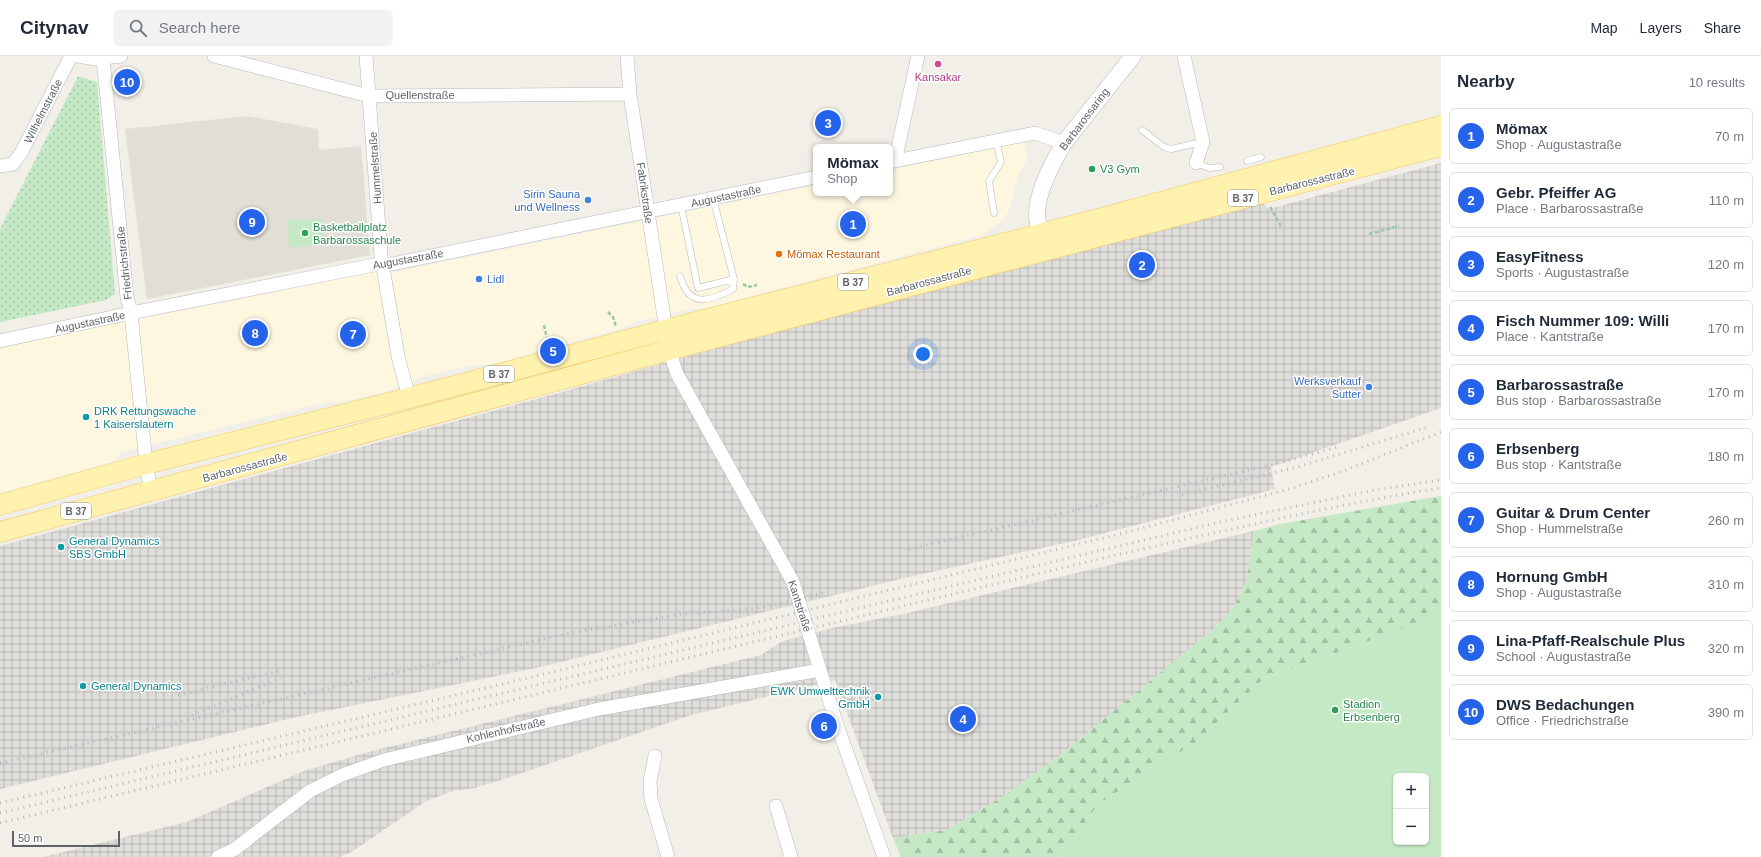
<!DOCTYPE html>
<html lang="en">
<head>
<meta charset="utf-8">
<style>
  :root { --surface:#fff; --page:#f2f2f3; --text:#1f2937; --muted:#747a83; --line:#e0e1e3; --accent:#2563eb }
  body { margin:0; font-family:Helvetica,sans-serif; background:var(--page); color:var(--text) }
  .controls { position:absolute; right:12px; bottom:12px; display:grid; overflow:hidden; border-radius:6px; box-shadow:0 1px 3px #0004 }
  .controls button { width:36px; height:36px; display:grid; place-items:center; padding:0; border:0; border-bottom:1px solid var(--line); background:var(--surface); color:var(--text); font:20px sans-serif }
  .scale { position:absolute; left:12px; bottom:10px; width:108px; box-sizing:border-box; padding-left:4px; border:2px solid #5f6368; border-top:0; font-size:11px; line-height:14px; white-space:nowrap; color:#5f6368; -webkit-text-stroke:3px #fff; paint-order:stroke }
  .you { position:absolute; left:923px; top:298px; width:14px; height:14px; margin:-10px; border:3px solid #fff; border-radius:50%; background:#1a73e8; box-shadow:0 0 0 6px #1a73e833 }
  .badge { display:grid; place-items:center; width:26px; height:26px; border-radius:50%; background:var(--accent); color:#fff; font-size:13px; font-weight:700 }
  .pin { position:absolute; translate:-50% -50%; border:2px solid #fff; box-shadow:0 1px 4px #0006 }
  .popup { position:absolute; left:813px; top:88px; width:80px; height:52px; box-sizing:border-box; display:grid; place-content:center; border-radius:6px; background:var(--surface); filter:drop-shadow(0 1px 3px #0005); font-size:13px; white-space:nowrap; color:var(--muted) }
  .popup b { font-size:15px; color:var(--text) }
  .popup::after { content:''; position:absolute; left:50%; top:100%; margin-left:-8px; border:8px solid transparent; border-top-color:var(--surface) }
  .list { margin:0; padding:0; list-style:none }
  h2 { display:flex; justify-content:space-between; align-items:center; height:52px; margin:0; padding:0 16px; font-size:17px }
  h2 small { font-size:13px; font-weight:400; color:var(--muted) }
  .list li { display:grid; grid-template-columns:26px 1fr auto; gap:12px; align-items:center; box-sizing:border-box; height:56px; margin:0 8px 8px; padding:0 8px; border:1px solid var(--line); border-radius:6px }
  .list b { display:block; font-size:15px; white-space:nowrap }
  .list p { margin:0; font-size:13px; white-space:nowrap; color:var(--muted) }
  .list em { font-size:13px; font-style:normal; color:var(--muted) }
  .icon { flex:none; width:22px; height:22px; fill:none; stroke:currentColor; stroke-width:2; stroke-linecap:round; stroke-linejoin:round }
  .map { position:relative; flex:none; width:1441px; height:801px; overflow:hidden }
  header { display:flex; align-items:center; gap:24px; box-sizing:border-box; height:56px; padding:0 20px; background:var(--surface); border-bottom:1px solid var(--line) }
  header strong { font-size:19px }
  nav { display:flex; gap:22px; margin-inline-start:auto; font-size:14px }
  .search { width:280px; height:36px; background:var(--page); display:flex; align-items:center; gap:10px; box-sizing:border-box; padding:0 14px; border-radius:6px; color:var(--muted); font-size:15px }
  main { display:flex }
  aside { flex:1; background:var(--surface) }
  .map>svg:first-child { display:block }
  .commercial { fill:#fef7e0 }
  .industrial { fill:url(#industrial-grid) }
  .education { fill:#e1ded6 }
  .grass { fill:#c5e8c5; fill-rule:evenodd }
  .forest { fill:url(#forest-firs) }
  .park { fill:url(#park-dots) }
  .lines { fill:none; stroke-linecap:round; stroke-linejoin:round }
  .service-casing { stroke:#b5b8bc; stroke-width:7 }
  .minor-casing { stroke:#b5b8bc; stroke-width:14 }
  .tertiary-casing { stroke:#b5b8bc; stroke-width:17 }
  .primary-casing { stroke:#f2c960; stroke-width:21 }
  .path { stroke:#9cc7a9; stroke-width:2.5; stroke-dasharray:4 2; stroke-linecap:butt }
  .service { stroke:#fff; stroke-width:6 }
  .minor { stroke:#fff; stroke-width:13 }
  .tertiary { stroke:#fff; stroke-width:16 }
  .primary { stroke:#fff2af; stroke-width:20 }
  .rail { stroke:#b6b7b8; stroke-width:3; stroke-dasharray:1 5; stroke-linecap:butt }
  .hotel-dot { fill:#d1479c; stroke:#fff; stroke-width:1.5 }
  .leisure-dot { fill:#2e9e5b; stroke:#fff; stroke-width:1.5 }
  .shop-dot { fill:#3f7fe0; stroke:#fff; stroke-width:1.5 }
  .food-dot { fill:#e8710a; stroke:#fff; stroke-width:1.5 }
  .culture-dot { fill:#0f9aa8; stroke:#fff; stroke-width:1.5 }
  .labels { text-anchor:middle; stroke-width:3; stroke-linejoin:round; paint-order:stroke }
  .shield { fill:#fff; stroke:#8f9295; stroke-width:1 }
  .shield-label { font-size:10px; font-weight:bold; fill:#5f6368 }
  .hotel-label { font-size:11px; fill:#b23c85; stroke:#fff }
  .street-label { font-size:11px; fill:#5f6368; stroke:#fff }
  .leisure-label { font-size:11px; fill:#27864d; stroke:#fff; text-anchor:start }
  .shop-label { font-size:11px; fill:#366cbe; stroke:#fff; text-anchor:end }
  .food-label { font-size:11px; fill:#c56008; stroke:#fff; text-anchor:start }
  .culture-label { font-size:11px; fill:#0d838f; stroke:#fff; text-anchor:start }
</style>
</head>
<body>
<header>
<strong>Citynav</strong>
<div class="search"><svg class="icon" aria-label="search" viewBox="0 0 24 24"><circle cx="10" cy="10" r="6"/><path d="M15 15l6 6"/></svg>Search here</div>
<nav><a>Map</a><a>Layers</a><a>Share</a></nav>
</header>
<main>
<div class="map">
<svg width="1441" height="801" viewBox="0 0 1441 801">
  <defs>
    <pattern id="industrial-grid" width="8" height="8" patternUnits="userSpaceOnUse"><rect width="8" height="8" fill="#e0deda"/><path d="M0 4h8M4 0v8" fill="none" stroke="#b9b8b5"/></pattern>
    <pattern id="forest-firs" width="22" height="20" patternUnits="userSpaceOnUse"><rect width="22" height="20" fill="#c5e8c5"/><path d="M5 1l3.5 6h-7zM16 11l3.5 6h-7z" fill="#a3c0a4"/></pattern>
    <pattern id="park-dots" width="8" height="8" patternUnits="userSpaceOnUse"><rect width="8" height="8" fill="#c5e8c5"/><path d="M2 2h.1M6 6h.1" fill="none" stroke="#a3c0a4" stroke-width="1.8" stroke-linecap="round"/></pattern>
  </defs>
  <rect width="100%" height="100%" fill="#f1efe8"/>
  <path class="commercial" d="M 1024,86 L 1027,103 L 1018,120 L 1010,151 L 1005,162 L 996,170 L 978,180 L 703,253 L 691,253 L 638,265 L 622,272 L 489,309 L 470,309 L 424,320 L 385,336 L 349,344 L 319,348 L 121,396 L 112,406 L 0,437 L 0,291 L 357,216 L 396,216 L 816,129 L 816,137 L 890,137 L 890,114 Z"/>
  <path class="industrial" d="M 1441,107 L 1441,352 L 1271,411 L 1275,433 L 1074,485 L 913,520 L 540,611 L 292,662 L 0,733 L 0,490 L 562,336 L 992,213 L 1259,141 L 1268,153 Z
    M 1254,475 L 1247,524 L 1234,551 L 1216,571 L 1059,700 L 1002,741 L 947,774 L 893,782 L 835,624 L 691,659 L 507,722 L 475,732 L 453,735 L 426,745 L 353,795 L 340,801 L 43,801 L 187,766 L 304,715 L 368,696 L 761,599 L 783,585 L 833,572 L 903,558 Z"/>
  <path class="education" d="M 247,60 L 318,73 L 319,94 L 361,90 L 370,199 L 147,243 L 125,73 Z"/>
  <path class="grass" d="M 322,163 L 323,189 L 289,191 L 288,164 Z
    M 1441,559 L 1441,801 L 1062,801 L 1098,748 L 1196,686 L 1263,623 ZM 1396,720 L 1426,720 L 1426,786 L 1396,786 Z"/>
  <path class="forest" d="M 1441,440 L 1441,559 L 1263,623 L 1196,686 L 1098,748 L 1062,801 L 901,801 L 893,782 L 947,774 L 1002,741 L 1059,700 L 1216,571 L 1234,551 L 1247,524 L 1254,475 L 1280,468 Z"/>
  <path class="park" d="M 78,20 L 97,26 L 115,238 L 106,244 L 0,266 L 0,173 Z"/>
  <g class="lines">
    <defs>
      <path id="service" d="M 1142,74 L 1164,91 L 1171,93 L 1202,86
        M 1247,105 L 1261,101
        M 1196,107 L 1209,112 L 1220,111
        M 681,149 L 698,232 L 734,223
        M 994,157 L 989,125 L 1001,106 L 996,84
        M 680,220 C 689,252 709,246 733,233 L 734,223 L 713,142"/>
      <path id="minor" d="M 78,0 L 95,3 L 121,0
        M 214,0 L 369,40 L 630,38
        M 366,0 L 381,200 L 398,300 L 409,342
        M 627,0 L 630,38 L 669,294 L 677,318 L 793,526 L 836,666 L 884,801
        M 1184,0 L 1203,86 L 1196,107
        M 103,3 L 127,241 L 131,257 L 146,408 L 151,435
        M 895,105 L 918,0
        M 890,106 L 1035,77 L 1064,87
        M 0,110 L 13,108 L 21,97 L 71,0
        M 0,285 L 131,257 L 374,209 L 392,208 L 816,121
        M 655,700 L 650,725 L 651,743 L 668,801
        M 776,750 L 791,801
        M 218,801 L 235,793 L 310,735 L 342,719 L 384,704 L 599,653 L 820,614"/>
      <path id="tertiary" d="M 1041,178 C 1039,172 1037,165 1037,159 C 1037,135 1052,108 1064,87 L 1133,0"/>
      <path id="primary" d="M 0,449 L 146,408 L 409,342 L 665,274 L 1091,165 L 1441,70
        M 0,476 L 669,294 L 1441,90"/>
    </defs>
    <use href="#service" class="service-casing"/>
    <use href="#minor" class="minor-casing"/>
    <use href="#tertiary" class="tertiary-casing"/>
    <use href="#primary" class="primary-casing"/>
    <path class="path" d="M 1270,151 L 1281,170
      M 1369,178 L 1399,170
      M 743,228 L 748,231 L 757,229
      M 608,256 L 613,261 L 616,271
      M 544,269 L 548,288"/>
    <use href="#service" class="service"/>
    <use href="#minor" class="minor"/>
    <use href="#tertiary" class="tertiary"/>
    <use href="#primary" class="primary"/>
    <path class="rail" d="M 1182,439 L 1301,410 L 1428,371
      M 909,493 L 1275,408 L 1338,391
      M 178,639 L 279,615
      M 192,659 L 281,622
      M 0,707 L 570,577 L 683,558 L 741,554 L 775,549 L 823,537
      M 0,747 L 536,620 L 1124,477 L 1293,432 L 1346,414 L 1441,376
      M 0,757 L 1220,466 L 1380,433 L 1441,424
      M 0,767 L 1116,499 C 1224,475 1332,449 1441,432"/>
  </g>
  <circle class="hotel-dot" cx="938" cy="8" r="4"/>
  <g class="leisure-dot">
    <circle cx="1092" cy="113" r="4"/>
    <circle cx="305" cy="177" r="4"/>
    <circle cx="1335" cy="654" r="4"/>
  </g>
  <g class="shop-dot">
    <circle cx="588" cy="144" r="4"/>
    <circle cx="479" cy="223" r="4"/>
    <circle cx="1369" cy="331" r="4"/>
  </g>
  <circle class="food-dot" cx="779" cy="198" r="4"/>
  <g class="culture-dot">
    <circle cx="86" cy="361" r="4"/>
    <circle cx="61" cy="491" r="4"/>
    <circle cx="83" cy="630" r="4"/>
    <circle cx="878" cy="641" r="4"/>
  </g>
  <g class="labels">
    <g class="shield">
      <rect x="1228" y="134" width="30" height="16" rx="3"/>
      <rect x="838" y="218" width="30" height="16" rx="3"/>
      <rect x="484" y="310" width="30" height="16" rx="3"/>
      <rect x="61" y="447" width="30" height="16" rx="3"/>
    </g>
    <g class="shield-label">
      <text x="1243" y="146">B 37</text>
      <text x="853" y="230">B 37</text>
      <text x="499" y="322">B 37</text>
      <text x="76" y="459">B 37</text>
    </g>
    <g class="hotel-label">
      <text x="938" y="25">Kansakar</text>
    </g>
    <g class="street-label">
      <text x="420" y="43">Quellenstraße</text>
      <text transform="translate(43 55) rotate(-63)" y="4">Wilhelmstraße</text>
      <text transform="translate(1084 63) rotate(-53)" y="4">Barbarossaring</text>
      <text transform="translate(375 112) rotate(-94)" y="4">Hummelstraße</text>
      <text transform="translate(1312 125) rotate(-14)" y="4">Barbarossastraße</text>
      <text transform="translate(645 137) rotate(82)" y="4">Fabrikstraße</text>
      <text transform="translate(726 140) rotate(-12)" y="4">Augustastraße</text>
      <text transform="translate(408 203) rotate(-10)" y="4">Augustastraße</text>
      <text transform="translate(124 207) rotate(-96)" y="4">Friedrichstraße</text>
      <text transform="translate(929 225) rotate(-15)" y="4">Barbarossastraße</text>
      <text transform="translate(90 266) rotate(-12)" y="4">Augustastraße</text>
      <text transform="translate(245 411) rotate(-15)" y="4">Barbarossastraße</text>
      <text transform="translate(800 550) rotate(72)" y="4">Kantstraße</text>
      <text transform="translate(506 674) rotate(-13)" y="4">Kohlenhofstraße</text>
    </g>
    <g class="leisure-label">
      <text x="1100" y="117">V3 Gym</text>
      <text x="313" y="175">Basketballplatz<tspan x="313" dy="13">Barbarossaschule</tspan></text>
      <text x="1343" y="652">Stadion<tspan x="1343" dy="13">Erbsenberg</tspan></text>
    </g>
    <g class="shop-label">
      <text x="580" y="142">Sirin Sauna<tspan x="580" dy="13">und Wellness</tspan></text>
      <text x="487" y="227" text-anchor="start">Lidl</text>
      <text x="1361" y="329">Werksverkauf<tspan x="1361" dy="13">Sutter</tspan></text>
    </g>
    <g class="food-label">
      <text x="787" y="202">Mömax Restaurant</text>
    </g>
    <g class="culture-label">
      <text x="94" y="359">DRK Rettungswache<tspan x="94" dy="13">1 Kaiserslautern</tspan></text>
      <text x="69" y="489">General Dynamics<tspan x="69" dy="13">SBS GmbH</tspan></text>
      <text x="91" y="634">General Dynamics</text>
      <text x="870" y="639" text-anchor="end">EWK Umwelttechnik<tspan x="870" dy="13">GmbH</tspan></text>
    </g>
  </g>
</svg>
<div class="controls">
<button>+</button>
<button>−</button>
</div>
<div class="scale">50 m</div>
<div class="you"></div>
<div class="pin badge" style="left:853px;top:168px">1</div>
<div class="popup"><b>Mömax</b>Shop</div>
<div class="pin badge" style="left:1142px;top:209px">2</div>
<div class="pin badge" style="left:828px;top:67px">3</div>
<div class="pin badge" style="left:963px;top:663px">4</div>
<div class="pin badge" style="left:553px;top:295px">5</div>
<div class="pin badge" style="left:824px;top:670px">6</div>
<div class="pin badge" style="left:353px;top:278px">7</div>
<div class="pin badge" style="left:255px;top:277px">8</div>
<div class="pin badge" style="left:252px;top:166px">9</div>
<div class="pin badge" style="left:127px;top:26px">10</div>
</div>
<aside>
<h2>Nearby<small>10 results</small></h2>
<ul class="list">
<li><span class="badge">1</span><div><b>Mömax</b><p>Shop · Augustastraße</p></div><em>70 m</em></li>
<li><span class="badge">2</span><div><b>Gebr. Pfeiffer AG</b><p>Place · Barbarossastraße</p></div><em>110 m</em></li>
<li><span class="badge">3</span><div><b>EasyFitness</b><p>Sports · Augustastraße</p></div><em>120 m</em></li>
<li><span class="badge">4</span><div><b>Fisch Nummer 109: Willi</b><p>Place · Kantstraße</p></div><em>170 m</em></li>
<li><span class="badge">5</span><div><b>Barbarossastraße</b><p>Bus stop · Barbarossastraße</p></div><em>170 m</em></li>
<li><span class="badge">6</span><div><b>Erbsenberg</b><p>Bus stop · Kantstraße</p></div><em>180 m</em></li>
<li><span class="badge">7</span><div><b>Guitar &amp; Drum Center</b><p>Shop · Hummelstraße</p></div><em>260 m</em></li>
<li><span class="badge">8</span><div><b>Hornung GmbH</b><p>Shop · Augustastraße</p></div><em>310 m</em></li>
<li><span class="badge">9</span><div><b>Lina-Pfaff-Realschule Plus</b><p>School · Augustastraße</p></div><em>320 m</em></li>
<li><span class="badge">10</span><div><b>DWS Bedachungen</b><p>Office · Friedrichstraße</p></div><em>390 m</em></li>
</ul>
</aside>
</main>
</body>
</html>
